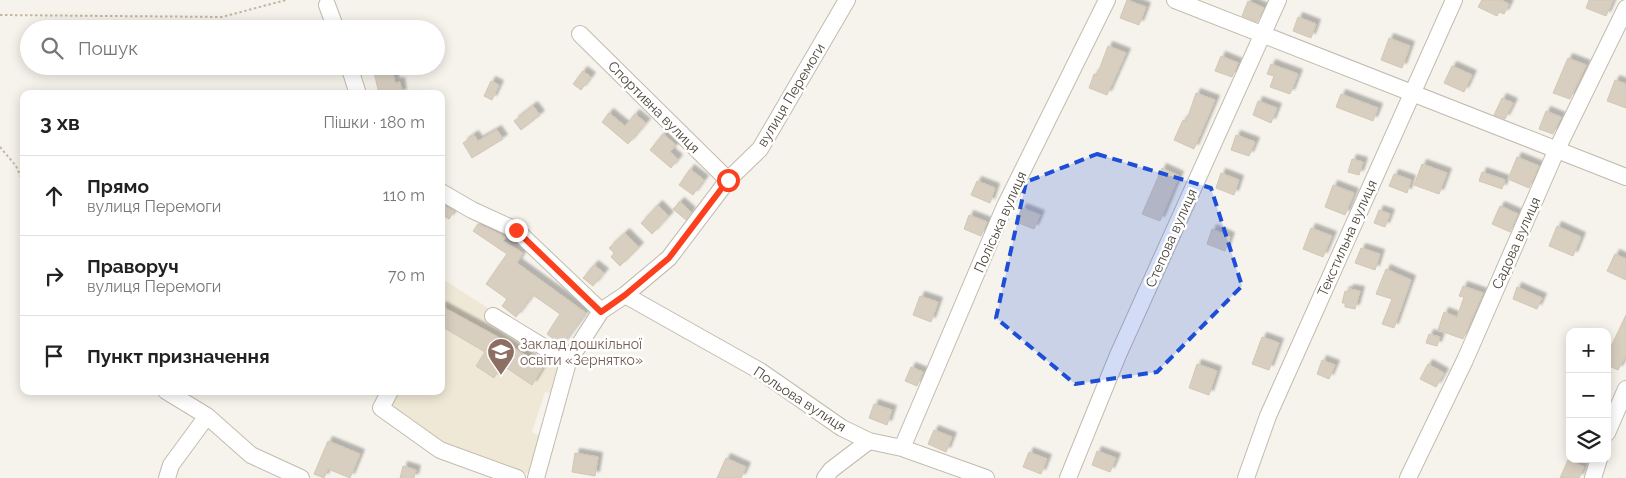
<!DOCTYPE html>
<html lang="uk">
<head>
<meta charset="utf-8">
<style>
  :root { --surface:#fff; --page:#f2f2f2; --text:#222; --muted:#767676; --line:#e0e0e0 }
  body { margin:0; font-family:Raleway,sans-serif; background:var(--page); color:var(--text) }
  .controls { position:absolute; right:15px; bottom:15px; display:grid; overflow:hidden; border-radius:10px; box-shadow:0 2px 12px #0003 }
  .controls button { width:45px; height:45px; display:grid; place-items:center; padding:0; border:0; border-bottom:1px solid var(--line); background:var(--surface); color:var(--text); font:25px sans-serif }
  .stop { position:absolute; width:15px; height:15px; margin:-11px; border:4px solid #fc3f1d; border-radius:50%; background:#fff }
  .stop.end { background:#fc3f1d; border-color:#fff; box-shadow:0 1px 5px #0008 }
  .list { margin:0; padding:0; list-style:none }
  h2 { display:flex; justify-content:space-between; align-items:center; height:65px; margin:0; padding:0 20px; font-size:21px }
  h2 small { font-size:16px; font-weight:400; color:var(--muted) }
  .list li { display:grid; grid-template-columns:32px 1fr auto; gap:15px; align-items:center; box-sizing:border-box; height:80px; padding:0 20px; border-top:1px solid var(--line) }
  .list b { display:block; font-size:19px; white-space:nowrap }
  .list p { margin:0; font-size:16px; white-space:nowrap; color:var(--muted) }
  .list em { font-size:16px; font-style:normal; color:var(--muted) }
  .icon { flex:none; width:28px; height:28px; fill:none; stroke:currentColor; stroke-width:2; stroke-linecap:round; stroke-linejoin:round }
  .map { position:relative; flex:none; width:1626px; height:478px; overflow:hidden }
  .search { position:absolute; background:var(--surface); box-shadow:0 2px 12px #0003; left:20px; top:20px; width:425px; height:55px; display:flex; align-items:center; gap:12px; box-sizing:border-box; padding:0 18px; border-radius:28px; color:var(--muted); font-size:19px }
  .panel { position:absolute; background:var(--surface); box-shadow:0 2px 12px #0003; left:20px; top:90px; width:425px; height:305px; border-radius:10px }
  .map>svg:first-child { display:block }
  .education { fill:#efe8d6 }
  .building { fill:#d8cfc1; stroke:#d3c7b4; filter:url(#shadow) }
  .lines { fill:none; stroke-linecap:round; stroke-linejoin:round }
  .minor-casing { stroke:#c2bbae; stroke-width:18 }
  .path { stroke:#c4b79f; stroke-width:2; stroke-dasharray:2.5 2.5; stroke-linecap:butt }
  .minor { stroke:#fff; stroke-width:16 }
  .route { stroke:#fc3f1d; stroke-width:6 }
  .marked { fill:#1d4ed8; fill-opacity:0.2; stroke:#1d4ed8; stroke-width:4; stroke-dasharray:10 6; stroke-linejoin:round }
  .labels { text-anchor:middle; stroke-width:5; stroke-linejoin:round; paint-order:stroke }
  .street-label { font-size:14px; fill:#4b4439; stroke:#fff }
  .education-label { font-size:14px; fill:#785e54; stroke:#fff; text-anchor:start }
</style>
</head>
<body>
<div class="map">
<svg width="1626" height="478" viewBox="0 0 1626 478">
  <defs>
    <filter id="shadow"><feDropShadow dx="4.5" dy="-4.5" stdDeviation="1" flood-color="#0004"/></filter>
  </defs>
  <rect width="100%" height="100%" fill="#f6f3ec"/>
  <path class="education" d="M 441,278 L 565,357 L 555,394 L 545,392 L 532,432 L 543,438 L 532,472 L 519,474 L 441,446 L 376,391 L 441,391 Z"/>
  <path class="building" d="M 1127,0 L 1146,7 L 1139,25 L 1120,18 Z
    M 1482,0 L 1501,0 L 1509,4 L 1504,14 L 1499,12 L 1497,16 L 1478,7 Z
    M 1589,0 L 1613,0 L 1606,16 L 1586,8 Z
    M 1248,1 L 1264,8 L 1257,22 L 1242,16 Z
    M 1298,17 L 1316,24 L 1311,38 L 1293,31 Z
    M 1389,38 L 1410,46 L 1402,68 L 1381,60 Z
    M 1108,46 L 1126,53 L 1107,95 L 1089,88 L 1094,74 L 1097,75 Z
    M 1221,56 L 1238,63 L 1232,77 L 1215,71 Z
    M 1568,58 L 1586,65 L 1570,99 L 1553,93 Z
    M 1271,64 L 1298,74 L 1290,94 L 1270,87 L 1274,76 L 1267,74 Z
    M 1452,66 L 1472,75 L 1464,92 L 1444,83 Z
    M 392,68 L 395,83 L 400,82 L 402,94 L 379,94 L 374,72 Z
    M 583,71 L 591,77 L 581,90 L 573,84 Z
    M 1615,80 L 1626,84 L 1626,108 L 1607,101 Z
    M 491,81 L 499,85 L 492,100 L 484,96 Z
    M 1196,93 L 1215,100 L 1194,149 L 1174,140 L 1183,120 L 1186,122 Z
    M 1341,94 L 1378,108 L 1373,121 L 1336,107 Z
    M 1502,98 L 1513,103 L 1505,119 L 1494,115 Z
    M 1258,101 L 1277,108 L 1271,123 L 1253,115 Z
    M 533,106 L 540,115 L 521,130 L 514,121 Z
    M 1546,111 L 1561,117 L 1553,134 L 1539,129 Z
    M 609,113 L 625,126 L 635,114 L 646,123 L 628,144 L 602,122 Z
    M 497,130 L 503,139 L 472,158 L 463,143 L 474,135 L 478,141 Z
    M 663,134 L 676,145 L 670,152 L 678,159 L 671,168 L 650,150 Z
    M 1236,135 L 1255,142 L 1249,156 L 1231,150 Z
    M 1517,157 L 1539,166 L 1529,188 L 1508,179 Z
    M 1352,159 L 1363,162 L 1359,175 L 1348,172 Z
    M 1422,164 L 1447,173 L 1439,194 L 1414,185 Z
    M 1162,168 L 1179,176 L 1160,221 L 1142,214 Z
    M 690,169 L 704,180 L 693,195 L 679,185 Z
    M 1482,172 L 1505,180 L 1502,189 L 1479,181 Z
    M 1221,173 L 1239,180 L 1234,195 L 1216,188 Z
    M 1394,174 L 1411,180 L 1407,193 L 1389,186 Z
    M 977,181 L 995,188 L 990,203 L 971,195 Z
    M 1333,185 L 1354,193 L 1345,215 L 1325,207 Z
    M 680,202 L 691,212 L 686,220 L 673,209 Z
    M 441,204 L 454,211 L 449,219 L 441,214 Z
    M 658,205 L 669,216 L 652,234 L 641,223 Z
    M 1500,206 L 1518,214 L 1510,232 L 1492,224 Z
    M 1022,208 L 1040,215 L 1034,229 L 1016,222 Z
    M 1379,210 L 1390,214 L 1385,227 L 1374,223 Z
    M 969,215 L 987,222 L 981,236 L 964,229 Z
    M 478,224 L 506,237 L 503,241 L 523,253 L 517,263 L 586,313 L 562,345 L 547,334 L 560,314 L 533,295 L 516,317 L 502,306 L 507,299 L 486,284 L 507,254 L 473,231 Z
    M 1557,226 L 1581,237 L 1573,256 L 1549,246 Z
    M 1311,228 L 1332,236 L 1323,257 L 1303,249 Z
    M 1212,229 L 1230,237 L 1225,251 L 1207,244 Z
    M 625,233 L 639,247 L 620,266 L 611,257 L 614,253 L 609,248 Z
    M 1361,248 L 1380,254 L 1375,270 L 1355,263 Z
    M 1615,254 L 1626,259 L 1626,280 L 1607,271 Z
    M 594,265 L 604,273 L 593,286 L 583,278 Z
    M 1386,269 L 1411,280 L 1394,328 L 1382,324 L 1392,299 L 1376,294 Z
    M 1463,286 L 1483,293 L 1463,339 L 1438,330 L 1444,312 L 1457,317 L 1464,297 L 1459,296 Z
    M 1517,287 L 1542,298 L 1537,309 L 1513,299 Z
    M 1349,289 L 1360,291 L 1355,309 L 1345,307 L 1345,303 L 1342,303 L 1345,291 L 1348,292 Z
    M 920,296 L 938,302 L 931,322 L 913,315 Z
    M 441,306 L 496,336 L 543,367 L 532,385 L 502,365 L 494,378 L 476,366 L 485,352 L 441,326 Z
    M 1626,315 L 1626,355 L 1618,370 L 1607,365 L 1607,355 Z
    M 1429,334 L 1440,337 L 1437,346 L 1426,343 Z
    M 1262,337 L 1279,343 L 1269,370 L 1252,364 Z
    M 1322,360 L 1335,365 L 1329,379 L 1317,374 Z
    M 1197,364 L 1217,371 L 1209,395 L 1189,388 Z
    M 1428,364 L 1444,373 L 1436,387 L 1420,379 Z
    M 911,367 L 923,372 L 917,386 L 905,381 Z
    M 874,404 L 892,410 L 887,425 L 869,418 Z
    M 934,430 L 952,437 L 946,452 L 928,444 Z
    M 328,441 L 360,454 L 350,478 L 328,469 L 324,478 L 314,474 Z
    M 1097,451 L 1116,458 L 1110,472 L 1092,465 Z
    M 1029,452 L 1047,459 L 1041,474 L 1023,467 Z
    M 575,453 L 598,457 L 595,476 L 572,472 Z
    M 726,458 L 746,467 L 741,478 L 717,478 Z
    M 1568,460 L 1584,467 L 1579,478 L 1560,478 Z
    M 403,466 L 416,470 L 414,478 L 400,478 Z"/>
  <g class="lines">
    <defs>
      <path id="minor" d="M 1175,0 L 1626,177
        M 327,5 L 336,29
        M 580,34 L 728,180
        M 349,66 L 358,94
        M 441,192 L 472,210 L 516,230 L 601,311
        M 625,295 L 760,371 L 842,428 L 869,441 L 902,448 L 986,478
        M 493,316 L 568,362
        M 166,391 L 207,416 L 251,455 L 301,478
        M 390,391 L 381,408 L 440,450 L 517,478
        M 1607,433 L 1626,389
        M 902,448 L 1005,206 L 1107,0
        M 167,478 L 171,465 L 207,416
        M 536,478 L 568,362 L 601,311 L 625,295 L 669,258 L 728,180 L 760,149 L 847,0
        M 825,478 L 831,470 L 869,441
        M 1068,478 L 1118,355 L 1278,0
        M 1246,478 L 1268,416 L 1454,0
        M 1408,478 L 1465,360 L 1557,149 L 1626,8
        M 1593,478 L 1599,459"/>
    </defs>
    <use href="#minor" class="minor-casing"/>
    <path class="path" d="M 0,15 L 222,17 L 286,0
      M 0,147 L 16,166 L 24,184"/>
    <use href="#minor" class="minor"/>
  </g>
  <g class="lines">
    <path class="route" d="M 516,230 L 601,312 L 625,295 L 669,258 L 728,180"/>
  </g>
  <path class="marked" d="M 1097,154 L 1211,188 L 1242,286 L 1157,372 L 1075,384 L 996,318 L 1026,182 Z"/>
  <defs>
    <symbol id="school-pin" viewBox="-11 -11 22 30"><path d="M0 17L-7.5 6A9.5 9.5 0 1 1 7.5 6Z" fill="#8d6e63" stroke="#fff"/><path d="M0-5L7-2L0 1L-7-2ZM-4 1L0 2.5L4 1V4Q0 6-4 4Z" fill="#fff"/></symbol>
  </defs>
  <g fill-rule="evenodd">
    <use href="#school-pin" x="485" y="336" width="32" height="43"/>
  </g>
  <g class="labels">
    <g class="street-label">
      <text transform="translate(791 95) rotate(-59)" y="5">вулиця Перемоги</text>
      <text transform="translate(654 107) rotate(45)" y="5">Спортивна вулиця</text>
      <text transform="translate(1000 222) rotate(-66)" y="5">Поліська вулиця</text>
      <text transform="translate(1171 238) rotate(-66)" y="5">Степова вулиця</text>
      <text transform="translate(1347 238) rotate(-66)" y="5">Текстильна вулиця</text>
      <text transform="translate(1516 243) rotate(-66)" y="5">Садова вулиця</text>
      <text transform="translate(800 399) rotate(33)" y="5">Польова вулиця</text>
    </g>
    <g class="education-label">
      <text x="520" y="349">Заклад дошкільної<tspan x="520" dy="16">освіти «Зернятко»</tspan></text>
    </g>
  </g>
</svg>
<div class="controls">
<button>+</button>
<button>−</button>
<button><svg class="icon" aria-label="layers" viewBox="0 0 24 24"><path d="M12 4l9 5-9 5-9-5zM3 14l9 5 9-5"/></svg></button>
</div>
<div class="stop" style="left:728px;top:180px"></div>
<div class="stop end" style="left:516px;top:230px"></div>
<div class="search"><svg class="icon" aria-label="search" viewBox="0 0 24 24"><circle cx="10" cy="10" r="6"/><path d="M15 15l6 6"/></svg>Пошук</div>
<section class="panel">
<h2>3 хв<small>Пішки · 180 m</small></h2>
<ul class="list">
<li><svg class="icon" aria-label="ahead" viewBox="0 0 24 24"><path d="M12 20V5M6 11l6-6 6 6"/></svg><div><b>Прямо</b><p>вулиця Перемоги</p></div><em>110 m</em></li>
<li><svg class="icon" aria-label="right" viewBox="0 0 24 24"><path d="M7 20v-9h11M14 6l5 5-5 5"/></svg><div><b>Праворуч</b><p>вулиця Перемоги</p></div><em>70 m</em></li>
<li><svg class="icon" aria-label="arrive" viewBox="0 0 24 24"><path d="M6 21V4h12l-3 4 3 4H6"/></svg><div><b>Пункт призначення</b></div></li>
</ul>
</section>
</div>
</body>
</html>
